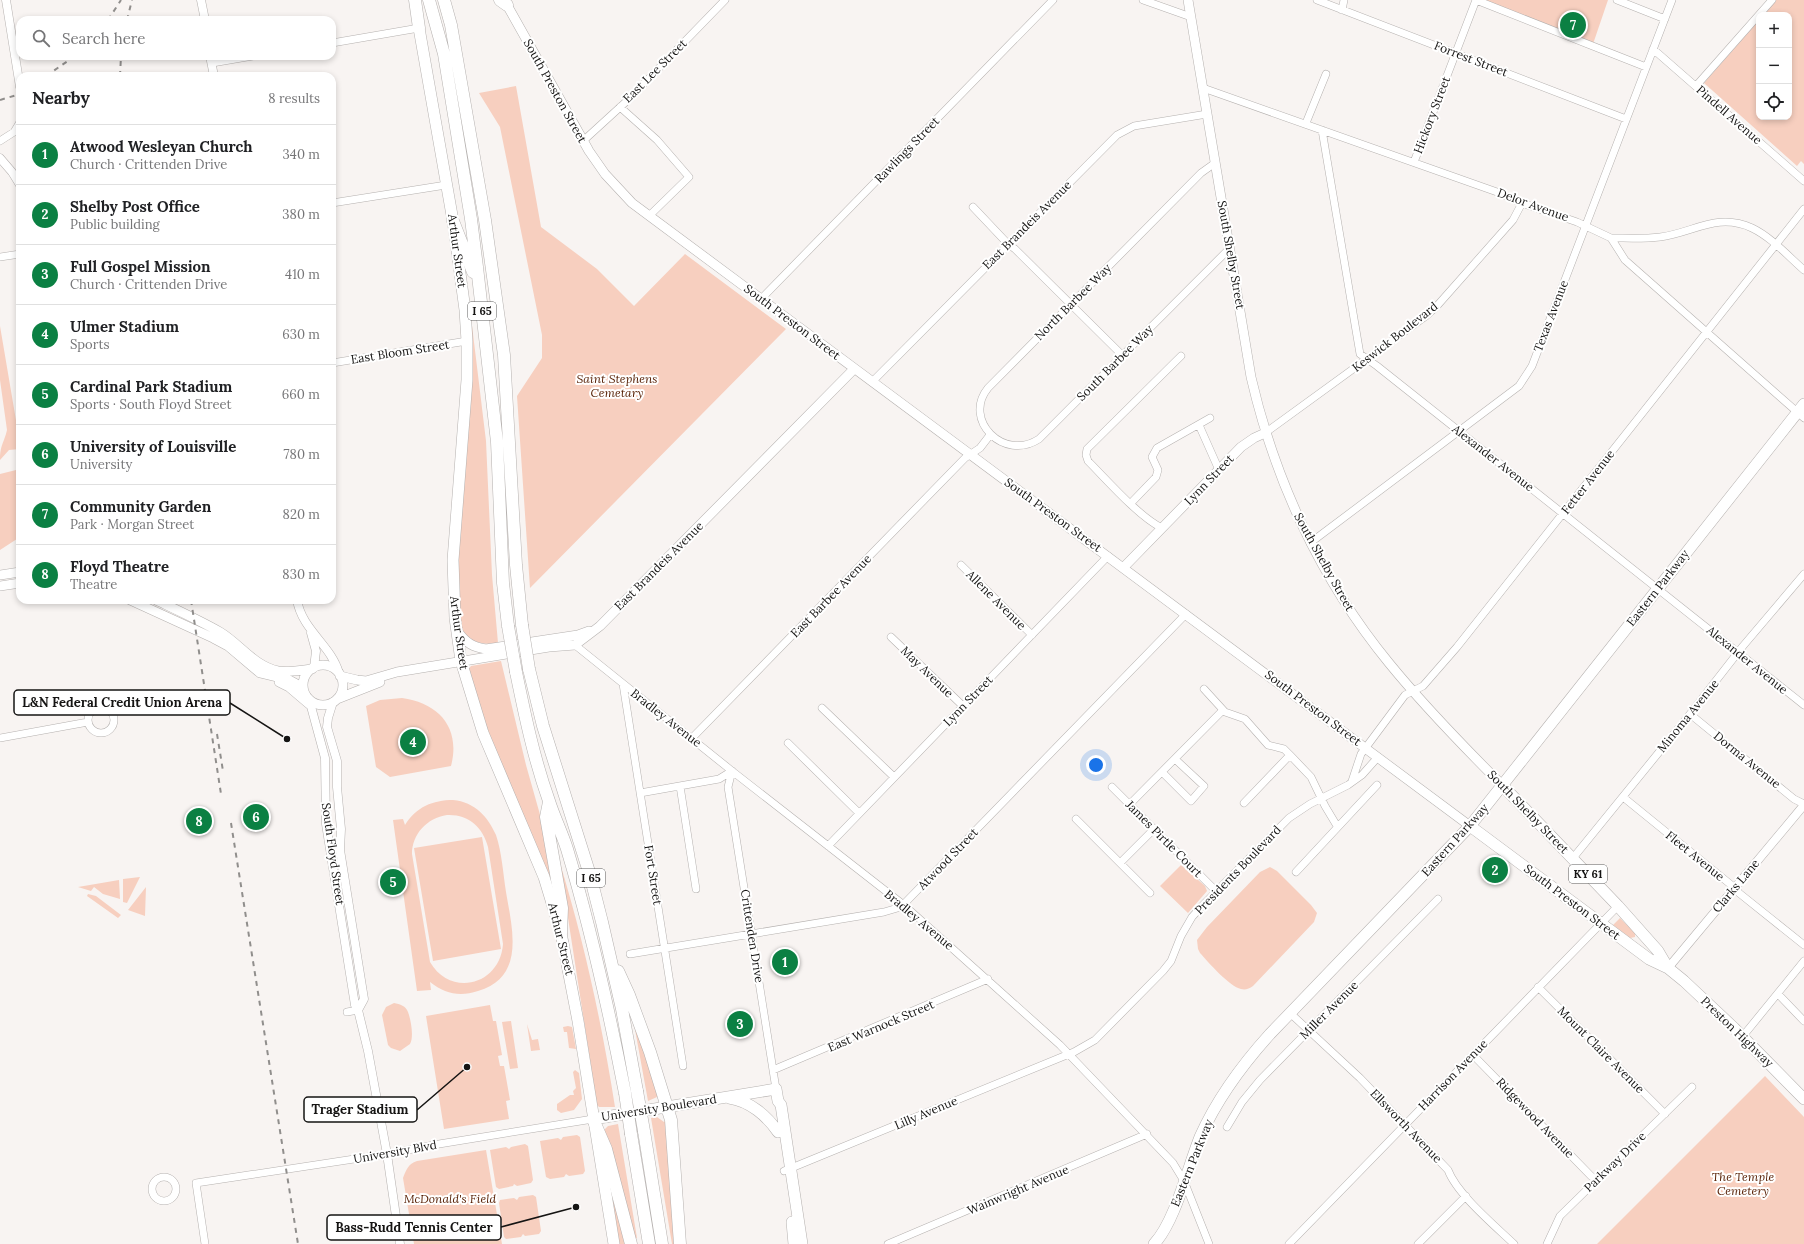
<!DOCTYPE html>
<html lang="en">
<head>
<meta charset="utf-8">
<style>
  :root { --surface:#fff; --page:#f6f6f6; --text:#202124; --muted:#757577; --line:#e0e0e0; --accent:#0b8043 }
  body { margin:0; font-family:Lora,serif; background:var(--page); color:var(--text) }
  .controls { position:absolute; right:12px; top:12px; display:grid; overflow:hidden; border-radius:8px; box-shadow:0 2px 6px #0003 }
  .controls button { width:36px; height:36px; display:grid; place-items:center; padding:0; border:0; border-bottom:1px solid var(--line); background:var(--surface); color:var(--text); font:20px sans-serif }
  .you { position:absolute; left:1096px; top:765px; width:14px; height:14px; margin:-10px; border:3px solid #fff; border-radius:50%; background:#1a73e8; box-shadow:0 0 0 6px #1a73e833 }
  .badge { display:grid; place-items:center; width:26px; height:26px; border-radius:50%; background:var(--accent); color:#fff; font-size:13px; font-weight:700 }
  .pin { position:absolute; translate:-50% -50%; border:2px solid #fff; box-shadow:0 1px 4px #0006 }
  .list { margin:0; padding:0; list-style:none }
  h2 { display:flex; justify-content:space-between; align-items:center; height:52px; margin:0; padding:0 16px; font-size:17px }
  h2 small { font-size:13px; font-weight:400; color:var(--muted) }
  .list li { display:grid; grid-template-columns:26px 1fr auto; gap:12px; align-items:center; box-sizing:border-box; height:60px; padding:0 16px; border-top:1px solid var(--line) }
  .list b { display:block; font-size:15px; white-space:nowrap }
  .list p { margin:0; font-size:13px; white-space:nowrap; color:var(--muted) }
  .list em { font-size:13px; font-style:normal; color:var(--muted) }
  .icon { flex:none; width:22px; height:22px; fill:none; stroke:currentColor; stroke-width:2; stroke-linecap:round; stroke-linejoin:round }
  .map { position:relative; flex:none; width:1804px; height:1244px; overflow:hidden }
  .search { position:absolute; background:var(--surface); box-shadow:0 2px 6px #0003; left:16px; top:16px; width:320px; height:44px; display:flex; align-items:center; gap:10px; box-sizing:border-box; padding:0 14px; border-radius:12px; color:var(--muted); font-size:15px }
  .panel { position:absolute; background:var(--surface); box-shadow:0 2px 6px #0003; left:16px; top:72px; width:320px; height:532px; border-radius:12px }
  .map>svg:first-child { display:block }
  .green { fill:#f7cfbf; fill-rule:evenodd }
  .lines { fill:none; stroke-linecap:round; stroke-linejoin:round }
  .minor-casing { stroke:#b5b1af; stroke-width:8 }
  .tertiary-casing { stroke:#b5b1af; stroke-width:9 }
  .secondary-casing { stroke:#b5b1af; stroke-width:10 }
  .primary-casing { stroke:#b5b1af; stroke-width:12 }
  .motorway-casing { stroke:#b5b1af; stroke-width:13 }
  .minor { stroke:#fff; stroke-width:7 }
  .tertiary { stroke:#fff; stroke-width:8 }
  .secondary { stroke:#fff; stroke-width:9 }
  .primary { stroke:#fff; stroke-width:11 }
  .motorway { stroke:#fff; stroke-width:12 }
  .rail { stroke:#908e8c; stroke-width:2; stroke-dasharray:5 5; stroke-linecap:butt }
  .motorway-bridge-casing { stroke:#b5b1af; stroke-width:13; stroke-linecap:butt }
  .motorway-bridge { stroke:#fff; stroke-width:12 }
  .labels { text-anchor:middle; stroke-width:4; stroke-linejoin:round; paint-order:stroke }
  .shield { fill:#fff; stroke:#5b5a5a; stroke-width:1 }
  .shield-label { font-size:11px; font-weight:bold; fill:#151413 }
  .street-label { font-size:12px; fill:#151413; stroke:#fff }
  .park-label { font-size:12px; font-style:italic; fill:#561f03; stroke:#fff }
  .leader { fill:none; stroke:#151413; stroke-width:1.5 }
  .callout-dot { fill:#151413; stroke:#fff; stroke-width:1.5 }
  .callout { fill:#fff; stroke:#151413; stroke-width:1.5 }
  .callout-label { font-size:13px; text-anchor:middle; font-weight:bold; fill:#151413 }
</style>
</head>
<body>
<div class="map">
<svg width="1804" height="1244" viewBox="0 0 1804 1244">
  <rect width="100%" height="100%" fill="#f8f4f2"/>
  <path class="green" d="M 1483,0 L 1608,0 L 1593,44 Z
    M 1776,0 L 1804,0 L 1804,164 L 1801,161 L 1797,166 L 1704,83 L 1759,20 L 1759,117 L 1789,117 L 1789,15 L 1763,15 Z
    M 516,86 L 541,227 L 597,269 L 634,306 L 685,254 L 786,329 L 530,588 L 517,396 L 542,358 L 542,335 L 500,127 L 479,93 Z
    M 465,268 L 486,441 L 492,575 L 498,643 C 482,645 468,643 460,626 L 456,577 Z
    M 0,326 L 20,444 L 20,449 L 9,450 L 0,460 C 0,445 4,443 7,430 L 0,380 Z
    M 20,469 L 20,537 L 0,550 L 0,474 Z
    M 501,661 L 526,765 L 548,843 L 559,904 L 492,747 L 468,670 L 471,666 Z
    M 402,698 C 439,703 461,728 451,766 L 390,777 L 376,767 L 366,706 L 380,700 Z
    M 453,800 C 475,802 488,817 496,835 C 502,853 503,873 506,892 C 512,928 526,977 478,991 C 460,997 445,994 430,982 L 431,990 L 417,991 L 393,820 L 403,819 L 405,825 C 416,807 433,800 453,800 ZM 447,815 C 468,814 483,827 488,847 L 503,944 C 500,985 451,998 430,962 L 412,854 C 412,834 427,818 447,815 Z
    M 482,837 L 501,949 L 433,961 L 414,848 Z
    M 559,860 C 584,941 602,1024 615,1107 L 599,1107 L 597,1105 Z
    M 1181,865 L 1205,886 L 1207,891 L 1188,913 L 1160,886 Z
    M 1270,867 L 1277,871 L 1311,905 L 1317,913 L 1314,922 L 1253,986 C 1249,989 1245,990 1241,989 C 1230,987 1208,962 1200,953 L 1198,949 L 1197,940 L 1207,927 L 1260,872 Z
    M 140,877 L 127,903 L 123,902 L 123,879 Z
    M 119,880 L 120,899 L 103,894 L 94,887 L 91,891 L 78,887 Z
    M 146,887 L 145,916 L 128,910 Z
    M 88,894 L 96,896 L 121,915 L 118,918 L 87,896 Z
    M 1620,918 L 1635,933 L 1635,937 L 1630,938 L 1613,925 Z
    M 394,1003 C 400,1004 406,1006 408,1012 C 411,1020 414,1037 410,1044 L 400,1051 L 391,1048 L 388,1045 L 382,1015 L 386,1007 Z
    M 490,1005 L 493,1021 L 496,1021 L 502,1055 L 498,1056 L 500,1066 L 504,1066 L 510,1100 L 506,1101 L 509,1119 L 444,1129 L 426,1016 Z
    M 511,1021 L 518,1068 L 510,1069 L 502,1022 Z
    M 527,1024 L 532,1040 L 538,1039 L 540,1050 L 531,1051 Z
    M 634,1024 L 658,1092 L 657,1097 L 648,1101 Z
    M 568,1026 L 572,1027 L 576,1049 L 569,1048 L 567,1032 L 564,1032 L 563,1027 Z
    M 575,1070 L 579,1073 L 582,1099 L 574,1110 L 561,1113 L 557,1110 L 557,1104 L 570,1095 L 574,1095 L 573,1091 L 576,1088 L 573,1072 Z
    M 1765,1076 L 1804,1117 L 1804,1244 L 1597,1244 Z
    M 657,1117 L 664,1122 L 665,1121 L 675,1244 L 672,1244 L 651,1118 Z
    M 618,1124 L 637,1238 L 634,1239 L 604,1130 L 608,1126 Z
    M 577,1135 L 580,1137 L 585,1171 L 583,1174 L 569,1176 L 566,1174 L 564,1177 L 550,1179 L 546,1177 L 540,1141 L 558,1138 L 561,1140 L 563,1137 Z
    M 525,1144 L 528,1146 L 533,1180 L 531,1183 L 517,1186 L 514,1184 L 513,1186 L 499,1189 L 496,1187 L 490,1150 L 506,1147 L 509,1149 L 511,1147 Z
    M 486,1150 L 502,1244 L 414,1244 L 403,1178 C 406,1170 408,1164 417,1161 Z
    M 608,1175 L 628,1244 L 619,1244 Z
    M 533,1195 L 536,1197 L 541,1231 L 539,1234 L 525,1236 L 523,1234 L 521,1237 L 506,1239 L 504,1237 L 499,1203 L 500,1200 L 514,1198 L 517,1200 L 519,1197 Z"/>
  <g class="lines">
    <defs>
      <path id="minor" d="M 1143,0 L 1191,17
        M 1317,0 L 1626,119
        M 1476,0 L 1646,67
        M 1617,0 L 1665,19
        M 1342,10 L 1344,0
        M 332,43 L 419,28
        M 1653,49 L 1804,181
        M 212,63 L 253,56
        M 1696,86 L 1772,0
        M 1203,88 L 1497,192 L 1522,203 L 1577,222 L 1611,238 L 1625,260 L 1804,418
        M 620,107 L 657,140 L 689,177 L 649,216
        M 1306,123 L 1326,74
        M 1322,130 L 1360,354 L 1377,366 L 1804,705
        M 0,141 L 14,132 L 20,122
        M 583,141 L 629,99 L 725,0
        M 1414,162 L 1476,0
        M 1215,163 L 1201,173 L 988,388 C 962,420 1004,462 1039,439 L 1229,249
        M 332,203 L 446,185
        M 973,207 L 1008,244 L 1015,249 L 1122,355
        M 1611,238 C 1627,238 1644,239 1660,237 C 1693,233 1717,212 1752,228 C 1771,237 1788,256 1804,270
        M 0,257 L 20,254
        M 761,299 L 1053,0
        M 332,363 L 467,341
        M 872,382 L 1117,135 L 1134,126 L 1207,114
        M 1199,425 L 1219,470
        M 1265,433 L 1426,316 L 1436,307 L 1513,220 L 1522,203
        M 1131,503 L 1156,477 L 1158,470 L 1152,457 L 1157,448 L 1210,418
        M 1162,528 C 1139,517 1106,479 1088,461 L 1086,455 L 1087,449 L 1181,356
        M 1310,543 L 1519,386 L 1532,366 L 1672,0
        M 961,565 L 1032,635
        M 891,637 L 963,706
        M 575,645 L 732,771 L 905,906 L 1060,1045 L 1173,1163 L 1184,1181 L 1209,1244
        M 623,684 L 683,1066
        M 1204,689 L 1225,712 L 1245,719 L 1268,745 L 1284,749 L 1290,755 L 1311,777 L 1325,806 L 1337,826
        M88 720a13 13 0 1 1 26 0a13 13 0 1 1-26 0Z
        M 822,708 L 894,777
        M 1690,714 L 1794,799 L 1804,804
        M 0,738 L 88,722
        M 692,738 L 965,458 L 980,448 L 990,435
        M 788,743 L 859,813
        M 732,771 L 728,787 L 776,1089
        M 1162,772 L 1191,801 L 1204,786 L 1175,759
        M 1352,781 L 1361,754 L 1405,695 L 1423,686 L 1457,647 L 1804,209
        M 680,786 L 696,889
        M 1112,787 L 1216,891
        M 640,793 L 719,779 L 732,771
        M 1623,797 L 1735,888 L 1739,893 L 1804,945
        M 1244,803 L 1290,755
        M 1129,805 L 1223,710
        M 1076,819 L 1150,893
        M 828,846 L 1108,556
        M 1573,858 L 1690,714 L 1743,646 L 1804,574
        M 1120,863 L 1154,829
        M 1296,872 L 1377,785
        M 630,954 L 884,912 L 901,907 L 1186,614
        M 1538,987 L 1665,1114
        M 1778,994 L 1804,1021
        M 347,1012 L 358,1010
        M 1290,1013 L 1360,1078 L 1448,1170 C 1457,1194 1494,1225 1514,1244
        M 1743,1036 L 1804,961
        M 1473,1055 L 1591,1176 L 1597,1180
        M 773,1070 L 988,979
        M 1227,1127 L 1242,1102 L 1260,1080 L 1438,899
        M 784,1171 L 1074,1052 L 1095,1040 L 1163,971 L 1171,961 L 1181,936 L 1192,917 L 1201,907 L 1289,818 L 1310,804 L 1348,785 L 1362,775 L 1378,757
        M152 1189a12 12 0 1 1 24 0a12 12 0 1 1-24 0Z
        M 205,1244 L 196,1183 L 387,1154 L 439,1144 L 593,1119
        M 888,1244 L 1147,1134
        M 1289,1244 L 1618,906
        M 1418,1244 L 1466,1196
        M 1547,1244 L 1560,1216 L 1692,1087"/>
      <path id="tertiary" d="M 6,0 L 20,87
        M 201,0 L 205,20
        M 210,56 L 214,76
        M 0,158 L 12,172 L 20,185
        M 297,600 C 302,630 331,645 339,673
        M 311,633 L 316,651 L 314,668
        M 309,699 L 325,758 L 326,824 L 355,1005 L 358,1010 L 368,1051 L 387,1154 L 400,1244
        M 333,702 L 328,718 L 327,727 L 337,761 L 337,787 L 341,829 L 340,850 L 364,999 L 358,1010
        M 1668,968 L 1804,805"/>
      <path id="secondary" d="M 1188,0 L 1251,377 C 1275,481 1321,580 1389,663 C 1424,706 1463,746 1502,785
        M 507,5 L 589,151 L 605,174 L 632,203 L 1470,826
        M 1123,568 L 1241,447 L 1254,438 L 1265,433
        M 0,575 L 20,572
        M 0,586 L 20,583
        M 130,600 L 213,638 L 228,646 L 260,673 L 289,680 L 300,686 L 304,691
        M 156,600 C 177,610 199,620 220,632 C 240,644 254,666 278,671 C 289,673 301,670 312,669
        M 458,632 C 466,643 473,647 486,649 L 578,635 L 589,631
        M303 685a20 20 0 1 1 40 0a20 20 0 1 1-40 0Z
        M 340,676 L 357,680 L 366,681 L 397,672 L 549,647 L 575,645 L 600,626 L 854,369
        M 279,682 L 289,687 L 309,704
        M 337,699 L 380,682"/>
      <path id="primary" d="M 419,28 L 453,221 L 465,310 L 467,341 L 467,380 L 453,560 L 455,618 L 461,661 L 483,733 L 544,877 L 561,933 L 578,1021 L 614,1244
        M 1502,785 L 1618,906 L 1658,951 L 1668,968
        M 1470,826 L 1649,959 L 1668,968 L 1684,981 L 1734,1028 L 1804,1099
        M 729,1098 C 750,1101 767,1116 778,1132
        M 593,1119 L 776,1089 L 778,1101 L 781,1105 L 802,1244
        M 792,1222 L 794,1244
        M 1154,1244 C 1175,1222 1188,1167 1200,1137 C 1217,1099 1242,1065 1270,1034 L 1470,826 L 1804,404"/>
      <path id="motorway" d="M 415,0 L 419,28
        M 429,0 L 444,54 L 471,219 L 477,267 L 497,442 L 503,583 L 508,626
        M 444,0 L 451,25 L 485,220 L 504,355 L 516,565 L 522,625
        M 500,0 L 507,5
        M 453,221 L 473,272
        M 529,669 L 543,726 L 590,875 L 602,922 L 622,1009 L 637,1091
        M 516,672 C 525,716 534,759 549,801 C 554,817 562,833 567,849 C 591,929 609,1011 625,1093
        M 549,802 L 546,817 L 562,908 L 561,933
        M 618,971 L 629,995 L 650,1052 L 671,1120 L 680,1244
        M 593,1119 L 606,1149 L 631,1244
        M 644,1131 L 662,1244
        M 631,1134 L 649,1244"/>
    </defs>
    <use href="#minor" class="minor-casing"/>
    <use href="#tertiary" class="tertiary-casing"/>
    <use href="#secondary" class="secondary-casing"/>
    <use href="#primary" class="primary-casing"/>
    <use href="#motorway" class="motorway-casing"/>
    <use href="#minor" class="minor"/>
    <use href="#tertiary" class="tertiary"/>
    <use href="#secondary" class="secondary"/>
    <use href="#primary" class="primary"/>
    <use href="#motorway" class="motorway"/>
    <path class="rail" d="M 108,20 L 121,0
      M 127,20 L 132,0
      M 46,76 L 75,56
      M 120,76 L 121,56
      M 0,100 L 20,94
      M 191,600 L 221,794
      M 217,734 L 223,771
      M 231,823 L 298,1244"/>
    <defs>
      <path id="motorway-bridge" d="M 522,625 L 529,669
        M 508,626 L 516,672
        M 637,1091 L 644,1131
        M 625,1093 L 631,1134"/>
    </defs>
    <use href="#motorway-bridge" class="motorway-bridge-casing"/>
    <use href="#motorway-bridge" class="motorway-bridge"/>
  </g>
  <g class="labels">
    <g class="shield">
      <rect x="468" y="302" width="28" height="18" rx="3"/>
      <rect x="1569" y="865" width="38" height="18" rx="3"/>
      <rect x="577" y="869" width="28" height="18" rx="3"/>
    </g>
    <g class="shield-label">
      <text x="482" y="315">I 65</text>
      <text x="1588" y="878">KY 61</text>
      <text x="591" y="882">I 65</text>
    </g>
    <g class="street-label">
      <text transform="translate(1471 59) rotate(21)" y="4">Forrest Street</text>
      <text transform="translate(655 71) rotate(-45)" y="4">East Lee Street</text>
      <text transform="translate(555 91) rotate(61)" y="4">South Preston Street</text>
      <text transform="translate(1432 115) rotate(-69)" y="4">Hickory Street</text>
      <text transform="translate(1729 115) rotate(41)" y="4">Pindell Avenue</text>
      <text transform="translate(907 150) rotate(-46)" y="4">Rawlings Street</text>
      <text transform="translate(1533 205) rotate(20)" y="4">Delor Avenue</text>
      <text transform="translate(1027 225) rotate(-45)" y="4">East Brandeis Avenue</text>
      <text transform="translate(457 251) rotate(82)" y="4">Arthur Street</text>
      <text transform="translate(1231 255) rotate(80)" y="4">South Shelby Street</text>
      <text transform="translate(1073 302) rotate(-45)" y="4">North Barbee Way</text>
      <text transform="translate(1551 316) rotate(-69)" y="4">Texas Avenue</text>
      <text transform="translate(792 322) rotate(37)" y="4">South Preston Street</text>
      <text transform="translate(1395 337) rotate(-38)" y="4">Keswick Boulevard</text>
      <text transform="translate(400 352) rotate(-9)" y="4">East Bloom Street</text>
      <text transform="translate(1115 363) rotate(-45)" y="4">South Barbee Way</text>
      <text transform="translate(1493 458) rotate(38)" y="4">Alexander Avenue</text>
      <text transform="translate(1209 480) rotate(-46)" y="4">Lynn Street</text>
      <text transform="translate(1588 482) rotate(-52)" y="4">Fetter Avenue</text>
      <text transform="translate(1053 515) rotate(36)" y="4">South Preston Street</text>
      <text transform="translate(1324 562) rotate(61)" y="4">South Shelby Street</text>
      <text transform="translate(659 566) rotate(-45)" y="4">East Brandeis Avenue</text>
      <text transform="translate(1658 588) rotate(-52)" y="4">Eastern Parkway</text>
      <text transform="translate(831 596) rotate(-46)" y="4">East Barbee Avenue</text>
      <text transform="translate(996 600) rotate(45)" y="4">Allene Avenue</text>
      <text transform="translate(459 633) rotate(82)" y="4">Arthur Street</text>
      <text transform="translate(1747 660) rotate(39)" y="4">Alexander Avenue</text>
      <text transform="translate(927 672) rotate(44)" y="4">May Avenue</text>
      <text transform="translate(968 701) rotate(-46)" y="4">Lynn Street</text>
      <text transform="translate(1313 708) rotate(37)" y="4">South Preston Street</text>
      <text transform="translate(1688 716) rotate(-51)" y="4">Minoma Avenue</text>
      <text transform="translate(666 718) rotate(38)" y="4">Bradley Avenue</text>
      <text transform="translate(1747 760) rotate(39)" y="4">Dorma Avenue</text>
      <text transform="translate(1528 812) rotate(46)" y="4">South Shelby Street</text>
      <text transform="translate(1164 839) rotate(45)" y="4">James Pirtle Court</text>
      <text transform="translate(1455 840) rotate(-48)" y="4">Eastern Parkway</text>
      <text transform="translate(333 854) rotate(82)" y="4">South Floyd Street</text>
      <text transform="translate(1695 856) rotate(39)" y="4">Fleet Avenue</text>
      <text transform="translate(948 859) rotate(-46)" y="4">Atwood Street</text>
      <text transform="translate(1238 870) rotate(-46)" y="4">Presidents Boulevard</text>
      <text transform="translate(653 875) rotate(81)" y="4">Fort Street</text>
      <text transform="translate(1736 886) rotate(-50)" y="4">Clarks Lane</text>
      <text transform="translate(1572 902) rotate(37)" y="4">South Preston Street</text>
      <text transform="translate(919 920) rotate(40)" y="4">Bradley Avenue</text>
      <text transform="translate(752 936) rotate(81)" y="4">Crittenden Drive</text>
      <text transform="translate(561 939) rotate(76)" y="4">Arthur Street</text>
      <text transform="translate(1329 1010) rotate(-45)" y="4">Miller Avenue</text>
      <text transform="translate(881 1026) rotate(-23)" y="4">East Warnock Street</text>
      <text transform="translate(1737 1032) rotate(44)" y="4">Preston Highway</text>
      <text transform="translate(1601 1050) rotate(45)" y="4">Mount Claire Avenue</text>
      <text transform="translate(1453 1075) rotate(-46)" y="4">Harrison Avenue</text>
      <text transform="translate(659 1108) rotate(-9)" y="4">University Boulevard</text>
      <text transform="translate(926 1113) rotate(-23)" y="4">Lilly Avenue</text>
      <text transform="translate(1535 1118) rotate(46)" y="4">Ridgewood Avenue</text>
      <text transform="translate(1406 1126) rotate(46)" y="4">Ellsworth Avenue</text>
      <text transform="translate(395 1152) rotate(-10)" y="4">University Blvd</text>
      <text transform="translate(1615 1162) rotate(-44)" y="4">Parkway Drive</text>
      <text transform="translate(1192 1163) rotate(-68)" y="4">Eastern Parkway</text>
      <text transform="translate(1018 1190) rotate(-23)" y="4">Wainwright Avenue</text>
    </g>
    <g class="park-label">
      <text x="617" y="383">Saint Stephens<tspan x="617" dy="14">Cemetary</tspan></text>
      <text x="1743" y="1181">The Temple<tspan x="1743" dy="14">Cemetery</tspan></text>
      <text x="450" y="1203">McDonald's Field</text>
    </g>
  </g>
  <path class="leader" d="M287 739L230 703M467 1067L417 1110M576 1207L501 1227"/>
  <g class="callout-dot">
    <circle cx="287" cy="739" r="4"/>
    <circle cx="467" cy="1067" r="4"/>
    <circle cx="576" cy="1207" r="4"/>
  </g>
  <g class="callout">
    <rect x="14" y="690" width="216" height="25" rx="4"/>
    <rect x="304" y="1097" width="113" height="25" rx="4"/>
    <rect x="327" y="1215" width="174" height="25" rx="4"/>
  </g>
  <g class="callout-label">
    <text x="122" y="707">L&amp;N Federal Credit Union Arena</text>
    <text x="360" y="1114">Trager Stadium</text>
    <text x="414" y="1232">Bass-Rudd Tennis Center</text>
  </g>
</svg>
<div class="controls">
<button>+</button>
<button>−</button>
<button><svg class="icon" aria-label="locate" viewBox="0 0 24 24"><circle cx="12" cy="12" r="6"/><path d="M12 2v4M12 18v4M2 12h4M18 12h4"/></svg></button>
</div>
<div class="you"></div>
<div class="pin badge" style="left:785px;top:962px">1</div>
<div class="pin badge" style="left:1495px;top:870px">2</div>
<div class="pin badge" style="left:740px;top:1024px">3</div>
<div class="pin badge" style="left:413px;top:742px">4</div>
<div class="pin badge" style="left:393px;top:882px">5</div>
<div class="pin badge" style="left:256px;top:817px">6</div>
<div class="pin badge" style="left:1573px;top:25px">7</div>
<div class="pin badge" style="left:199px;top:821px">8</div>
<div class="search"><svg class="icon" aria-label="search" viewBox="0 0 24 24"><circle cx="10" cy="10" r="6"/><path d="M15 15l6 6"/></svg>Search here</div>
<section class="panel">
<h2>Nearby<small>8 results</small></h2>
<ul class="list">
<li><span class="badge">1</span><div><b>Atwood Wesleyan Church</b><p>Church · Crittenden Drive</p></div><em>340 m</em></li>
<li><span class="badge">2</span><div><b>Shelby Post Office</b><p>Public building</p></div><em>380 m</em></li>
<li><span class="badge">3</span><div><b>Full Gospel Mission</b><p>Church · Crittenden Drive</p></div><em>410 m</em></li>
<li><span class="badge">4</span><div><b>Ulmer Stadium</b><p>Sports</p></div><em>630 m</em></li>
<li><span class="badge">5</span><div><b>Cardinal Park Stadium</b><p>Sports · South Floyd Street</p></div><em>660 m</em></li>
<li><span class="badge">6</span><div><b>University of Louisville</b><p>University</p></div><em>780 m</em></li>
<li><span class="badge">7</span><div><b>Community Garden</b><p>Park · Morgan Street</p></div><em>820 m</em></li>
<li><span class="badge">8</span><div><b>Floyd Theatre</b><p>Theatre</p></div><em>830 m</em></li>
</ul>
</section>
</div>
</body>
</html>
